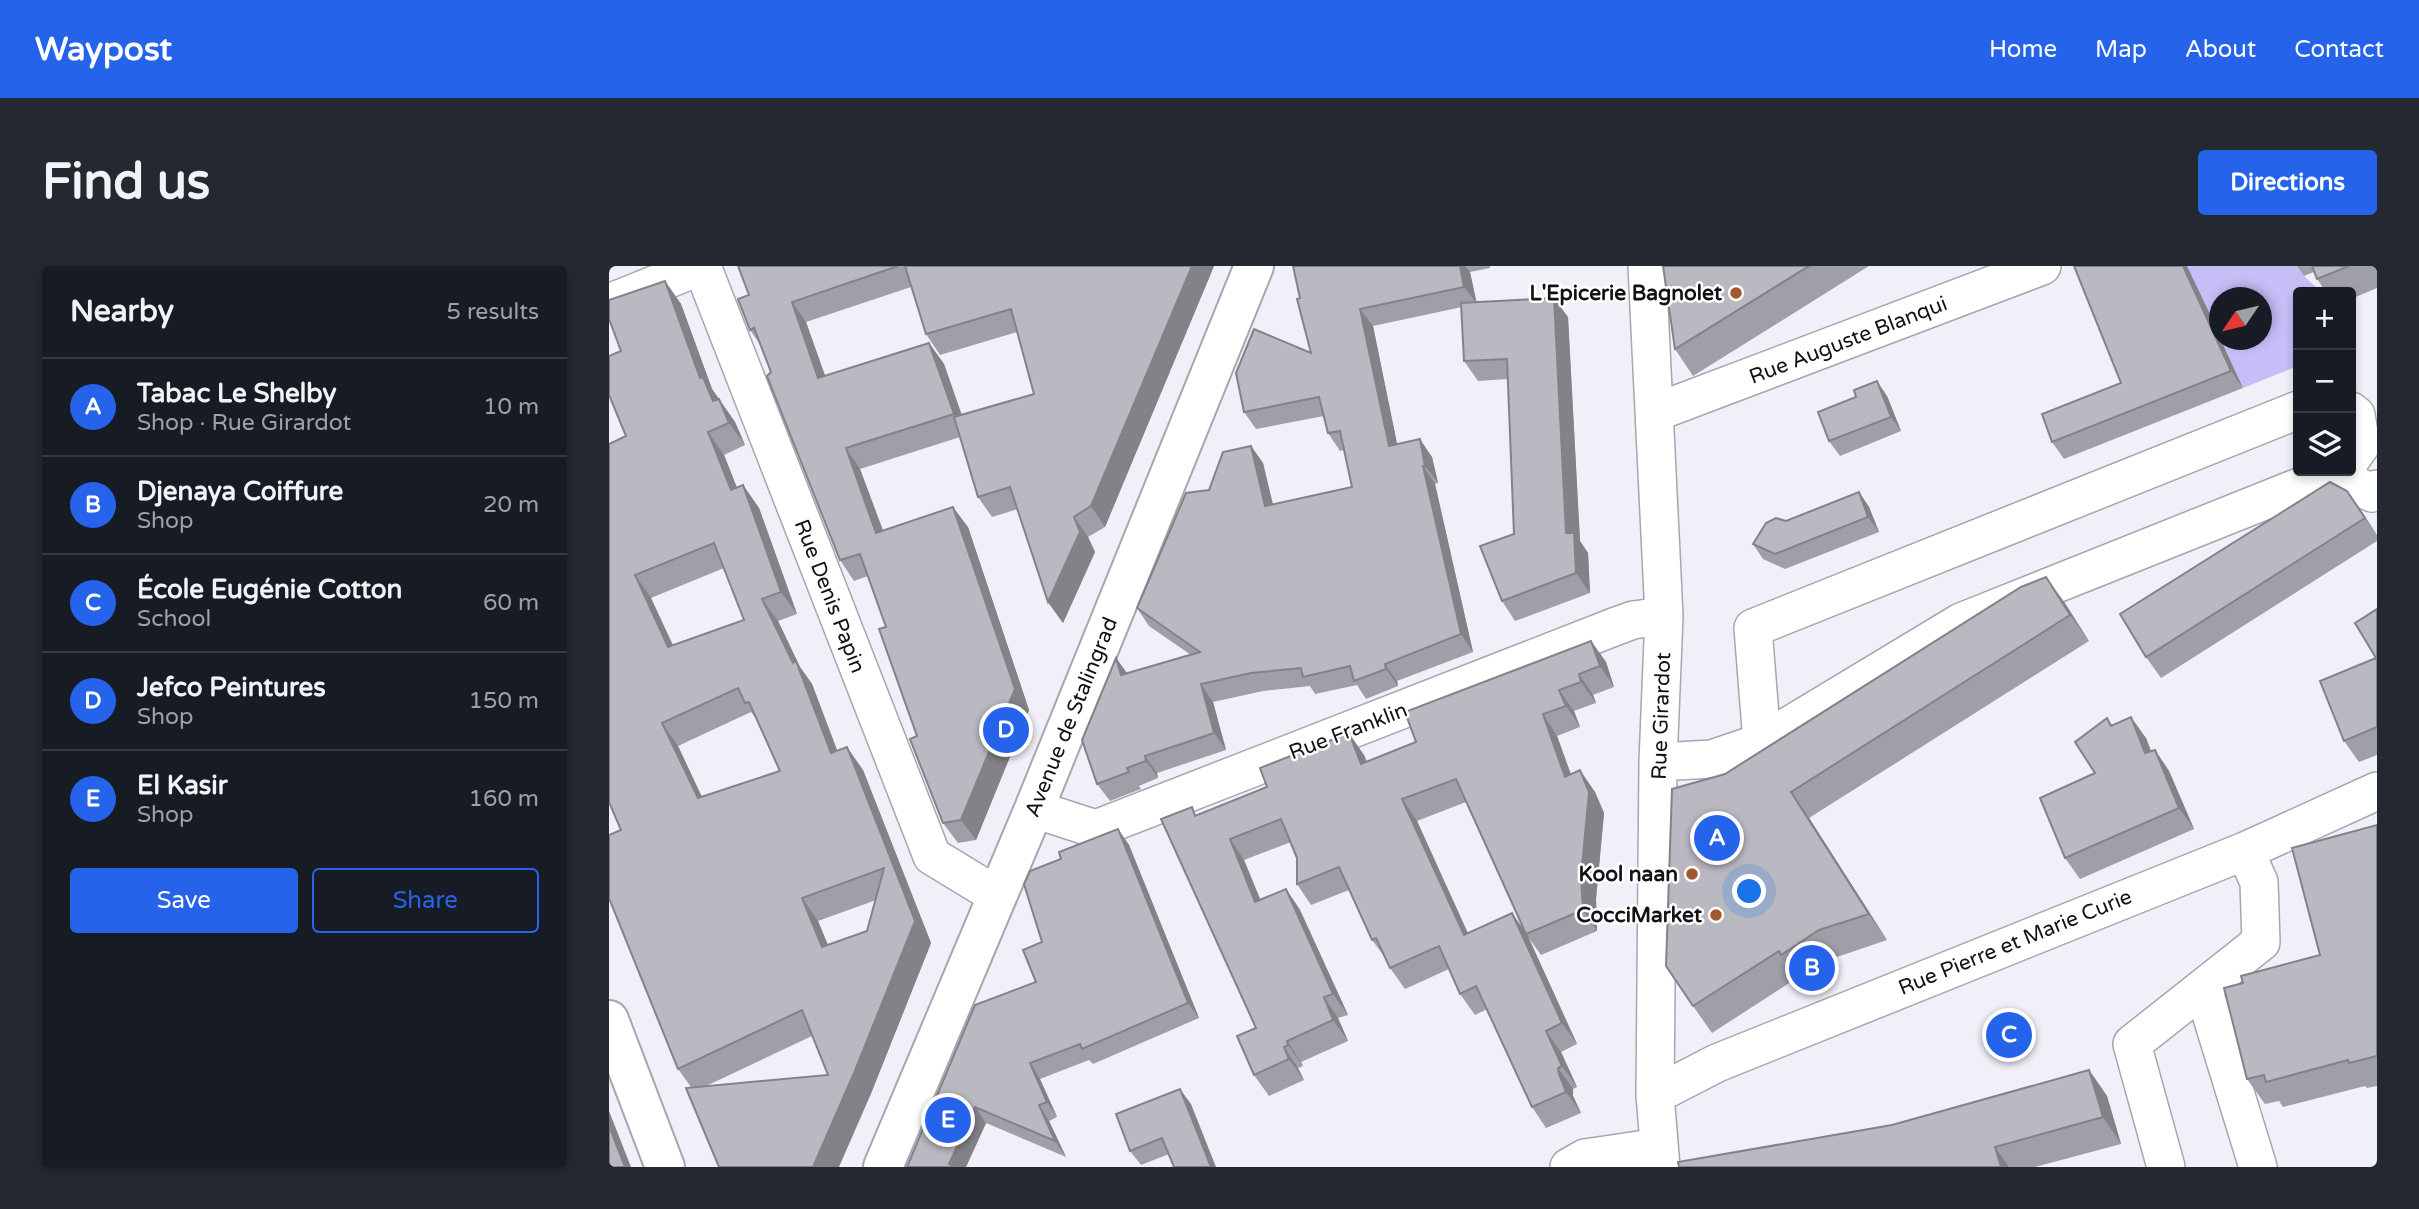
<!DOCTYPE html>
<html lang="en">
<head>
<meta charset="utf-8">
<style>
  :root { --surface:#171b24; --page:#242831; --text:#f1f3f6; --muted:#9ea1a6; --line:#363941; --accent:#2563eb }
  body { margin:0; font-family:"Varela Round",sans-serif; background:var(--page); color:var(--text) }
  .controls { position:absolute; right:21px; top:21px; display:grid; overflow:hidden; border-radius:7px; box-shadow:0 4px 10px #0003 }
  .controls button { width:63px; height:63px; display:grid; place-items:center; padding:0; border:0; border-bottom:2px solid var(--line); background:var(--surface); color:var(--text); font:35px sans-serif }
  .compass { position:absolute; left:1600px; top:21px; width:63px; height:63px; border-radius:50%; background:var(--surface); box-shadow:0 4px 10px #0003; rotate:235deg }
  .you { position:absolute; left:1141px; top:626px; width:24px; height:24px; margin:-18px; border:5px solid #fff; border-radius:50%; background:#1a73e8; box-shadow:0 0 0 10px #1a73e833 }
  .badge { display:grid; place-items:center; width:46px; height:46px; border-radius:50%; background:var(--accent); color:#fff; font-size:23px; font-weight:700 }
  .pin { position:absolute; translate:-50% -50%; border:4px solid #fff; box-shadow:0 2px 7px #0006 }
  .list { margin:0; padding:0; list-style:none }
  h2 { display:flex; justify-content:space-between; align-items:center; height:91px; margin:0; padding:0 28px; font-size:30px }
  h2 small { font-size:23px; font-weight:400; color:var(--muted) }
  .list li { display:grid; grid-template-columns:46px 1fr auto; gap:21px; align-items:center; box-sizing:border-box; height:98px; padding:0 28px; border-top:2px solid var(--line) }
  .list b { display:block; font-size:26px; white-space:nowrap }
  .list p { margin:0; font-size:23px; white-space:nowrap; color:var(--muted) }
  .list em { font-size:23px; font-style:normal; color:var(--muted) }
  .actions { display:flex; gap:14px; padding:21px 28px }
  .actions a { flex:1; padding:16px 0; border:2px solid var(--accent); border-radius:7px; text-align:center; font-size:24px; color:var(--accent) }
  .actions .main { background:var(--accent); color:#fff }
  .icon { flex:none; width:38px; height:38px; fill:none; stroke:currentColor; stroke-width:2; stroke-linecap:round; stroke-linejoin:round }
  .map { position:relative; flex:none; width:1768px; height:901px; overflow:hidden; border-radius:7px }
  header { display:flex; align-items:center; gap:42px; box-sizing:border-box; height:98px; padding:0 35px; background:var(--accent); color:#fff }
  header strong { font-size:33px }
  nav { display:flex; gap:38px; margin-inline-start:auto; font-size:24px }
  .intro { display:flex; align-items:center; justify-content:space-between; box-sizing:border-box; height:168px; padding:0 42px }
  h1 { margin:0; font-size:49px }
  .button { padding:18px 32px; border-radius:7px; background:var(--accent); color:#fff; font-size:24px; font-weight:700 }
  main { display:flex; gap:42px; padding:0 42px }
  aside { flex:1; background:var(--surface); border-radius:7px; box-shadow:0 4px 10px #0003 }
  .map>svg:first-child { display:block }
  .green { fill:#c7bef8 }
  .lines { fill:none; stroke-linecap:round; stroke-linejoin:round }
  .minor-casing { stroke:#a7a6af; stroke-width:40 }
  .major-casing { stroke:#a7a6af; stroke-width:42 }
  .minor { stroke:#fff; stroke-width:37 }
  .major { stroke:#fff; stroke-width:38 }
  .wall { fill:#a09fa7; fill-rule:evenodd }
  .shaded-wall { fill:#828288 }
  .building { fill:#bab9c2; stroke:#828288; stroke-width:2; fill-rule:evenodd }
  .poi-dot { fill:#9f582f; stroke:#fff; stroke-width:2.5 }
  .labels { text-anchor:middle; stroke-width:5; stroke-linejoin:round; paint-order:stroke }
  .poi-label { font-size:21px; font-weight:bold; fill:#121114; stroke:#fff; text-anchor:end }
  .street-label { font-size:21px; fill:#121114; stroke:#fff }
</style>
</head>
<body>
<header>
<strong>Waypost</strong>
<nav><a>Home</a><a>Map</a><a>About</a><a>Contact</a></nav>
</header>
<div class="intro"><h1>Find us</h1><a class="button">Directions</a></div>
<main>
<aside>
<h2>Nearby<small>5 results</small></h2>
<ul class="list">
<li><span class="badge">A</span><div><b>Tabac Le Shelby</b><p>Shop · Rue Girardot</p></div><em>10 m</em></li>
<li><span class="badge">B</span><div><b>Djenaya Coiffure</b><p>Shop</p></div><em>20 m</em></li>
<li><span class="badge">C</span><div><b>École Eugénie Cotton</b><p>School</p></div><em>60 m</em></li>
<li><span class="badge">D</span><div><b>Jefco Peintures</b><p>Shop</p></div><em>150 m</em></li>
<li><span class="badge">E</span><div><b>El Kasir</b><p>Shop</p></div><em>160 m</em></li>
</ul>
<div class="actions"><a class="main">Save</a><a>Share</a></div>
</aside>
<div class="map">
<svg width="1768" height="901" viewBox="0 0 1768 901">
  <rect width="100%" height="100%" fill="#f1f0f9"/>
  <path class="green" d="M 1578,0 L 1691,0 L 1695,10 L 1712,26 L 1689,26 L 1689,100 L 1634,122 L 1612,74 L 1652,74 L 1652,32 L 1610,32 L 1610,70 Z"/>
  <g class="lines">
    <defs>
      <path id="minor" d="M 93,0 L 323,590 L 387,629
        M 1038,0 L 1055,350 L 1049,496 L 1046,829 L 1052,901
        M 0,37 L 92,0
        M 1742,145 L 1747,149 L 1752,179 L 1742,193
        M 1045,147 L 1433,0
        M 1736,205 L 1746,219 L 1763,227 L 1768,223
        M 1153,476 L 1352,356 L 1730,205
        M 1049,496 L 1103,493 L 1153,476 L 1144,362 L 1689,144
        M 425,543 L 487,563 L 1005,361 L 1024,354 L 1055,350
        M 1594,722 L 1649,901
        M 1046,829 L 1108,797 L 1636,585 L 1768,525
        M 960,901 L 976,892 L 1050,881
        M 1557,901 L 1523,778 L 1652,676 L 1650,616 L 1636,585"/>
      <path id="major" d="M 0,754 L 56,901
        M 274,901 L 425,543 L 645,0"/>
    </defs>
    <use href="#minor" class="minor-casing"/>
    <use href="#major" class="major-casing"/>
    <use href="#minor" class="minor"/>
    <use href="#major" class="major"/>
  </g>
  <path class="wall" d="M 129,0 L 605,0 L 496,261 L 479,271 L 486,286 L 454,357 L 439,336 L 409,243 L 383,251 L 369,231 L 351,171 L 251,203 L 274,264 L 359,261 L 420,444 L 367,574 L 349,577 L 334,557 L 277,361 L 259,310 L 245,315 L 231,294 L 151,78 L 141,64 L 140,29 ZM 302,21 L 317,68 L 331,89 L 408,66 L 425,128 L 353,149 L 335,98 L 320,77 L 216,110 L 197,56 Z
    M 684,0 L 881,0 L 881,2 L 861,6 L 867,36 L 959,51 L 971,275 L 979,287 L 981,327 L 906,355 L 893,335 L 905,268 L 899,113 L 869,115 L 855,95 L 853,41 L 764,60 L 788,178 L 823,191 L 829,217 L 826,218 L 864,386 L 788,415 L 789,420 L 757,433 L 748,419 L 706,428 L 701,420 L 654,425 L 604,436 L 617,484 L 548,507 L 549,512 L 530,520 L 532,523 L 501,535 L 488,518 L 507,392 L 518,407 L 582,389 L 540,360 L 528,342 L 600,224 L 642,180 L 654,197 L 664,238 L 743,221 L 735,184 L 731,185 L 719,167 L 715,150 L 647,163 L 635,146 L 702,87 Z
    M 1054,0 L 1260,0 L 1084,110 L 1066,83 Z
    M 1465,0 L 1578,0 L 1611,70 L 1611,74 L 1634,122 L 1455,193 L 1443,176 L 1512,117 Z
    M 1688,0 L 1768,0 L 1768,22 L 1742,33 L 1742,26 L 1717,26 L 1708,13 L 1705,6 L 1695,10 Z
    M 56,15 L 72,38 L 103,123 L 126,156 L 136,179 L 115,189 L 128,222 L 134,219 L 150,242 L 188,348 L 169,355 L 191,401 L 203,418 L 228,485 L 254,504 L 322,677 L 261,830 L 82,821 L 69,803 L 12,564 L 17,170 L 12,85 ZM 115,302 L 135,354 L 64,379 L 42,332 ZM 142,446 L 149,455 L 171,505 L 93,531 L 69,480 ZM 267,634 L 258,665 L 219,679 L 209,655 ZM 203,770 L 219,809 L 97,820 Z
    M 1278,130 L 1292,165 L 1231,190 L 1220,175 Z
    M 1250,226 L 1260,241 L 1270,266 L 1176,303 L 1154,293 L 1144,278 L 1177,255 Z
    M 1753,246 L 1768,269 L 1768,275 L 1552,412 L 1537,391 Z
    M 1437,311 L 1480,375 L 1200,552 L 1278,674 L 1228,691 L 1190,715 L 1188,712 L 1103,767 L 1084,740 L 1116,508 Z
    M 1768,343 L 1768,489 L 1750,496 L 1735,475 L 1767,392 Z
    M 982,375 L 997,396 L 1005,421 L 984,429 L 987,437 L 965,445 L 971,461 L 948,470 L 962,508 L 986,526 L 995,547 L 987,633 L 988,665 L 932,689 L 919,671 L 968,778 L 952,786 L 968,821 L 964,823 L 964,830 L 972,847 L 937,862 L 923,841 L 878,743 L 866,749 L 851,728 L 840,703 L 796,723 L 781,702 L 778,694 L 763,674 L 740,624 L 702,639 L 688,618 L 688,592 L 682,576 L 635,594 L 651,633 L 677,623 L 691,644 L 739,749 L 729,752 L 739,775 L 692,796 L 694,800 L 689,802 L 695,814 L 660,830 L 645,809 L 647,762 L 588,549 L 755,489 L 758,496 L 807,476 ZM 857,536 L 916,665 L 859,667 L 808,555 Z
    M 1498,452 L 1504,460 L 1537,472 L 1542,485 L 1546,484 L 1560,505 L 1585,563 L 1471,613 L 1456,592 L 1486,507 Z
    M 1768,559 L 1768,820 L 1758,822 L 1756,820 L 1674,841 L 1670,835 L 1656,838 L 1638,813 L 1711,689 Z
    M 509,563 L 520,579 L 590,752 L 484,798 L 480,794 L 431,813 L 448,851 L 440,855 L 457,891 L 377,857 L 357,901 L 298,901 L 427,716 L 433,676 L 452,593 Z
    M 1480,804 L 1498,830 L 1512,878 L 1426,901 L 1070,901 L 1283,859 Z
    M 582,838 L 560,888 L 532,899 L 521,885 Z"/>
  <path class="shaded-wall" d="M 583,0 L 605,0 L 496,261 L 482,240 Z
    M 851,0 L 856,0 L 861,6 L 868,38 L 855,21 Z
    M 1574,0 L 1578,0 L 1611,70 L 1611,74 L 1612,74 L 1634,122 L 1622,105 Z
    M 56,15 L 72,38 L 103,123 L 126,156 L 136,179 L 120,157 L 114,143 L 120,158 L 104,135 L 91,112 Z
    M 945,32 L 959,51 L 971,275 L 979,287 L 981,327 L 967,307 L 957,267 Z
    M 183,36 L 197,56 L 224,132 L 209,112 Z
    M 751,43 L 764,60 L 792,197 L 780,180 Z
    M 320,77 L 335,98 L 359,168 L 345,148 Z
    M 1268,115 L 1278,130 L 1292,165 L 1282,151 Z
    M 99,166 L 115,189 L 138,247 L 122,224 Z
    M 811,173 L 823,191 L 829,217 L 816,200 Z
    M 642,180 L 654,197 L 668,257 L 656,240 Z
    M 237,182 L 251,203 L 282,287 L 267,267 Z
    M 814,200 L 826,218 L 864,386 L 852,368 Z
    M 134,219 L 150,242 L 188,348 L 172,326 Z
    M 1738,225 L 1753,246 L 1768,269 L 1756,252 Z
    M 1250,226 L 1260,241 L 1270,266 L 1259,251 Z
    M 344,241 L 359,261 L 420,444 L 367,574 L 352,554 Z
    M 465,251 L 479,271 L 486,286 L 454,357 L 439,336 Z
    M 26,309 L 42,332 L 75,404 L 59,381 Z
    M 1437,311 L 1456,337 L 1480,375 L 1461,349 Z
    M 153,333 L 169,355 L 191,401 L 203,418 L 238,510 L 222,487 L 184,397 Z
    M 982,375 L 997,396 L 1005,421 L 991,400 Z
    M 507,392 L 519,409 L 512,409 Z
    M 776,398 L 788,415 L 789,420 L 777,403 Z
    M 970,408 L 984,429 L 987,437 L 972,416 Z
    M 592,418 L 604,436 L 617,484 L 605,467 Z
    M 950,424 L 965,445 L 971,461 L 957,440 Z
    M 934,448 L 948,470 L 970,532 L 956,511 Z
    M 1522,451 L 1537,472 L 1551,508 L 1536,487 Z
    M 53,457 L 69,480 L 104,555 L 89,532 Z
    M 740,467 L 755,489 L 767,519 L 752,498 Z
    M 238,481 L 254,504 L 322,677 L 261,830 L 230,901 L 204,901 L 306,655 Z
    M 1546,484 L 1560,505 L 1585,563 L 1570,542 Z
    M 536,490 L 548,507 L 549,512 L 537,495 Z
    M 971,504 L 986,526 L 995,547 L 987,633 L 988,665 L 974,644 L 972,611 Z
    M 1182,526 L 1200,552 L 1278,674 L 1260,648 Z
    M 793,533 L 808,555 L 869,690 L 855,669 Z
    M 509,563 L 520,579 L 590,752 L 579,737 Z
    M 621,573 L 635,594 L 661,657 L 646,636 Z
    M 677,623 L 691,644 L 739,749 L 724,728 Z
    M 193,632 L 209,655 L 229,704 L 213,681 Z
    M 903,647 L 918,668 L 968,778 L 953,757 Z
    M 715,731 L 729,752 L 739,775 L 724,754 Z
    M 937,765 L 952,786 L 968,821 L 953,800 Z
    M 678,775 L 692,796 L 694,800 L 679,779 Z
    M 675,781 L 689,802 L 695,814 L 680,793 Z
    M 421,797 L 431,813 L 448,851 L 438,836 Z
    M 949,802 L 964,823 L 964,830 L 972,847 L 957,826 L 950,808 Z
    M 1480,804 L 1498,830 L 1512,878 L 1494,851 Z
    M 571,823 L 582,838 L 607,901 L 602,901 Z
    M 430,839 L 440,855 L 457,891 L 446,875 Z
    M 366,841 L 377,857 L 357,901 L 343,901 L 340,898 Z
    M 0,845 L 22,901 L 16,901 L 0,860 Z
    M 1386,881 L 1400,901 L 1392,901 Z"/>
  <path class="building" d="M 129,0 L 289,0 L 183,36 L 209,112 L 320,77 L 345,148 L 237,182 L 267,267 L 344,241 L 406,423 L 352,554 L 334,557 L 301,473 L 308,470 L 270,363 L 277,361 L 251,288 L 231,294 L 158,110 L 162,106 L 145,62 L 141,64 L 129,33 L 140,29 Z
    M 296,0 L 583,0 L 482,240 L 465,251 L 471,266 L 439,336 L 401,221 L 369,231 L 345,151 L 425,128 L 402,43 L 317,68 Z
    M 684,0 L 851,0 L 855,21 L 751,43 L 780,180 L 811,173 L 816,200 L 814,200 L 852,368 L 776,398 L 777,403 L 745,415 L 741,400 L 694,411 L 692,402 L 642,407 L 592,418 L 605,467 L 536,490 L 537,495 L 518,502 L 520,506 L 488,518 L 473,474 L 507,392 L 512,409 L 591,386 L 528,342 L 577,227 L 600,224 L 614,186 L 642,180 L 656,240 L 743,221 L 731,165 L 719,167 L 710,131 L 635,146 L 627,107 L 645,63 L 702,87 L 688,33 L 691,32 Z
    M 1054,0 L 1200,0 L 1066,83 Z
    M 1465,0 L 1574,0 L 1622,105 L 1443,176 L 1433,148 L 1512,117 Z
    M 1703,0 L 1740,0 L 1708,13 Z
    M 56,15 L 91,112 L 94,111 L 104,135 L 110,133 L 120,157 L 99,166 L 122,224 L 134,219 L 172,326 L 153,333 L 184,397 L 187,395 L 222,487 L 238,481 L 306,655 L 245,807 L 204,901 L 110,901 L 77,822 L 219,809 L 193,744 L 69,803 L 0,632 L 0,569 L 12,564 L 0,536 L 0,178 L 17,170 L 0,129 L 0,90 L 12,85 L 0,53 L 0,34 ZM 105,277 L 135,354 L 59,381 L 26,309 ZM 129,422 L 136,437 L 140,436 L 171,505 L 89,532 L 53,457 ZM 275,602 L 258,665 L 213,681 L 193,632 Z
    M 945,32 L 957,267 L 965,267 L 967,307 L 893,335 L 871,280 L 905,268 L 898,93 L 855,95 L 852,37 Z
    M 1268,115 L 1282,151 L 1220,175 L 1209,146 L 1247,131 L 1245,124 Z
    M 1721,216 L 1738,225 L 1756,252 L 1537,391 L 1511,348 Z
    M 1250,226 L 1259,251 L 1166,288 L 1144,278 L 1157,257 L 1167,252 L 1177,255 Z
    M 1437,311 L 1461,349 L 1182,526 L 1260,648 L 1210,664 L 1172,689 L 1170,685 L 1084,740 L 1057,700 L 1063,523 L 1116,508 L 1412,321 Z
    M 1768,343 L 1768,461 L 1735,475 L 1711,415 L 1767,392 L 1746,357 Z
    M 982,375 L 991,400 L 970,408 L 972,416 L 950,424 L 957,440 L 934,448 L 956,511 L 971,504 L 980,526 L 972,611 L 974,644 L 917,668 L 847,513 L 793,533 L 855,669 L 903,647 L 953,757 L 937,765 L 953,800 L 949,802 L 950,808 L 957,826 L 923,841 L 867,720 L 851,728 L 830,680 L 781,702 L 767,672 L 763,674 L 730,601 L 688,618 L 688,592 L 672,553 L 621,573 L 646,636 L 677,623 L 724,728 L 715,731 L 724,754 L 678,775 L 679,779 L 675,781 L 680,793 L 645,809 L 628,770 L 647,762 L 552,553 L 583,541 L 586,550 L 658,521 L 651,502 L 740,467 L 752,498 L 807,476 L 796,446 Z
    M 1522,451 L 1536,487 L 1546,484 L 1570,542 L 1456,592 L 1431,532 L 1486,507 L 1466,476 L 1498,452 L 1502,460 Z
    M 1768,559 L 1768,790 L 1740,797 L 1739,794 L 1657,816 L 1655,809 L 1638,813 L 1615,722 L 1634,717 L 1632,710 L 1711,689 L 1683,582 Z
    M 509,563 L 579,737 L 473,783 L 471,778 L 421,797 L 438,836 L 430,839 L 446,875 L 366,841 L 340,898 L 347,901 L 298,901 L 366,739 L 427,716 L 414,684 L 433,676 L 415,618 L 421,605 L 452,593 L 450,586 Z
    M 1480,804 L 1494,851 L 1386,881 L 1392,901 L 1070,901 L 1069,896 L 1283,859 Z
    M 571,823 L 602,901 L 565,901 L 553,872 L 521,885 L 507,848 Z
    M 0,860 L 16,901 L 0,901 Z"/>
  <g class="poi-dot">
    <circle cx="1127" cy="27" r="7"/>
    <circle cx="1083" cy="608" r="7"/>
    <circle cx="1107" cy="649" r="7"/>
  </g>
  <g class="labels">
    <g class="poi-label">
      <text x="1113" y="34">L'Epicerie Bagnolet</text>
      <text x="1069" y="615">Kool naan</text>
      <text x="1093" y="656">CocciMarket</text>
    </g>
    <g class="street-label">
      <text transform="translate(1239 74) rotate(-21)" y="7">Rue Auguste Blanqui</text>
      <text transform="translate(221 330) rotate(69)" y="7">Rue Denis Papin</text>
      <text transform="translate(1052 450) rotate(-88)" y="7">Rue Girardot</text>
      <text transform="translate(462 451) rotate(-68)" y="7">Avenue de Stalingrad</text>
      <text transform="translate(739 465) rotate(-21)" y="7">Rue Franklin</text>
      <text transform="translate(1406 676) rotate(-22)" y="7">Rue Pierre et Marie Curie</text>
    </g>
  </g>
</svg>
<div class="controls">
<button>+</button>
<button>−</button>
<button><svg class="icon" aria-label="layers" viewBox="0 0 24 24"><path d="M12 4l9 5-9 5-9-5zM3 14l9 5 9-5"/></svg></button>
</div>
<svg class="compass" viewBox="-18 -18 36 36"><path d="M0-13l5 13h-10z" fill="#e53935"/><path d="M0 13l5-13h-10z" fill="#9ea1a6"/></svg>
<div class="you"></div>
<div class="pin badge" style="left:1108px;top:572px">A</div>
<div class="pin badge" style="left:1203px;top:702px">B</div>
<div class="pin badge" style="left:1400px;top:769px">C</div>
<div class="pin badge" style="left:397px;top:464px">D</div>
<div class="pin badge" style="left:339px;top:854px">E</div>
</div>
</main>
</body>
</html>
